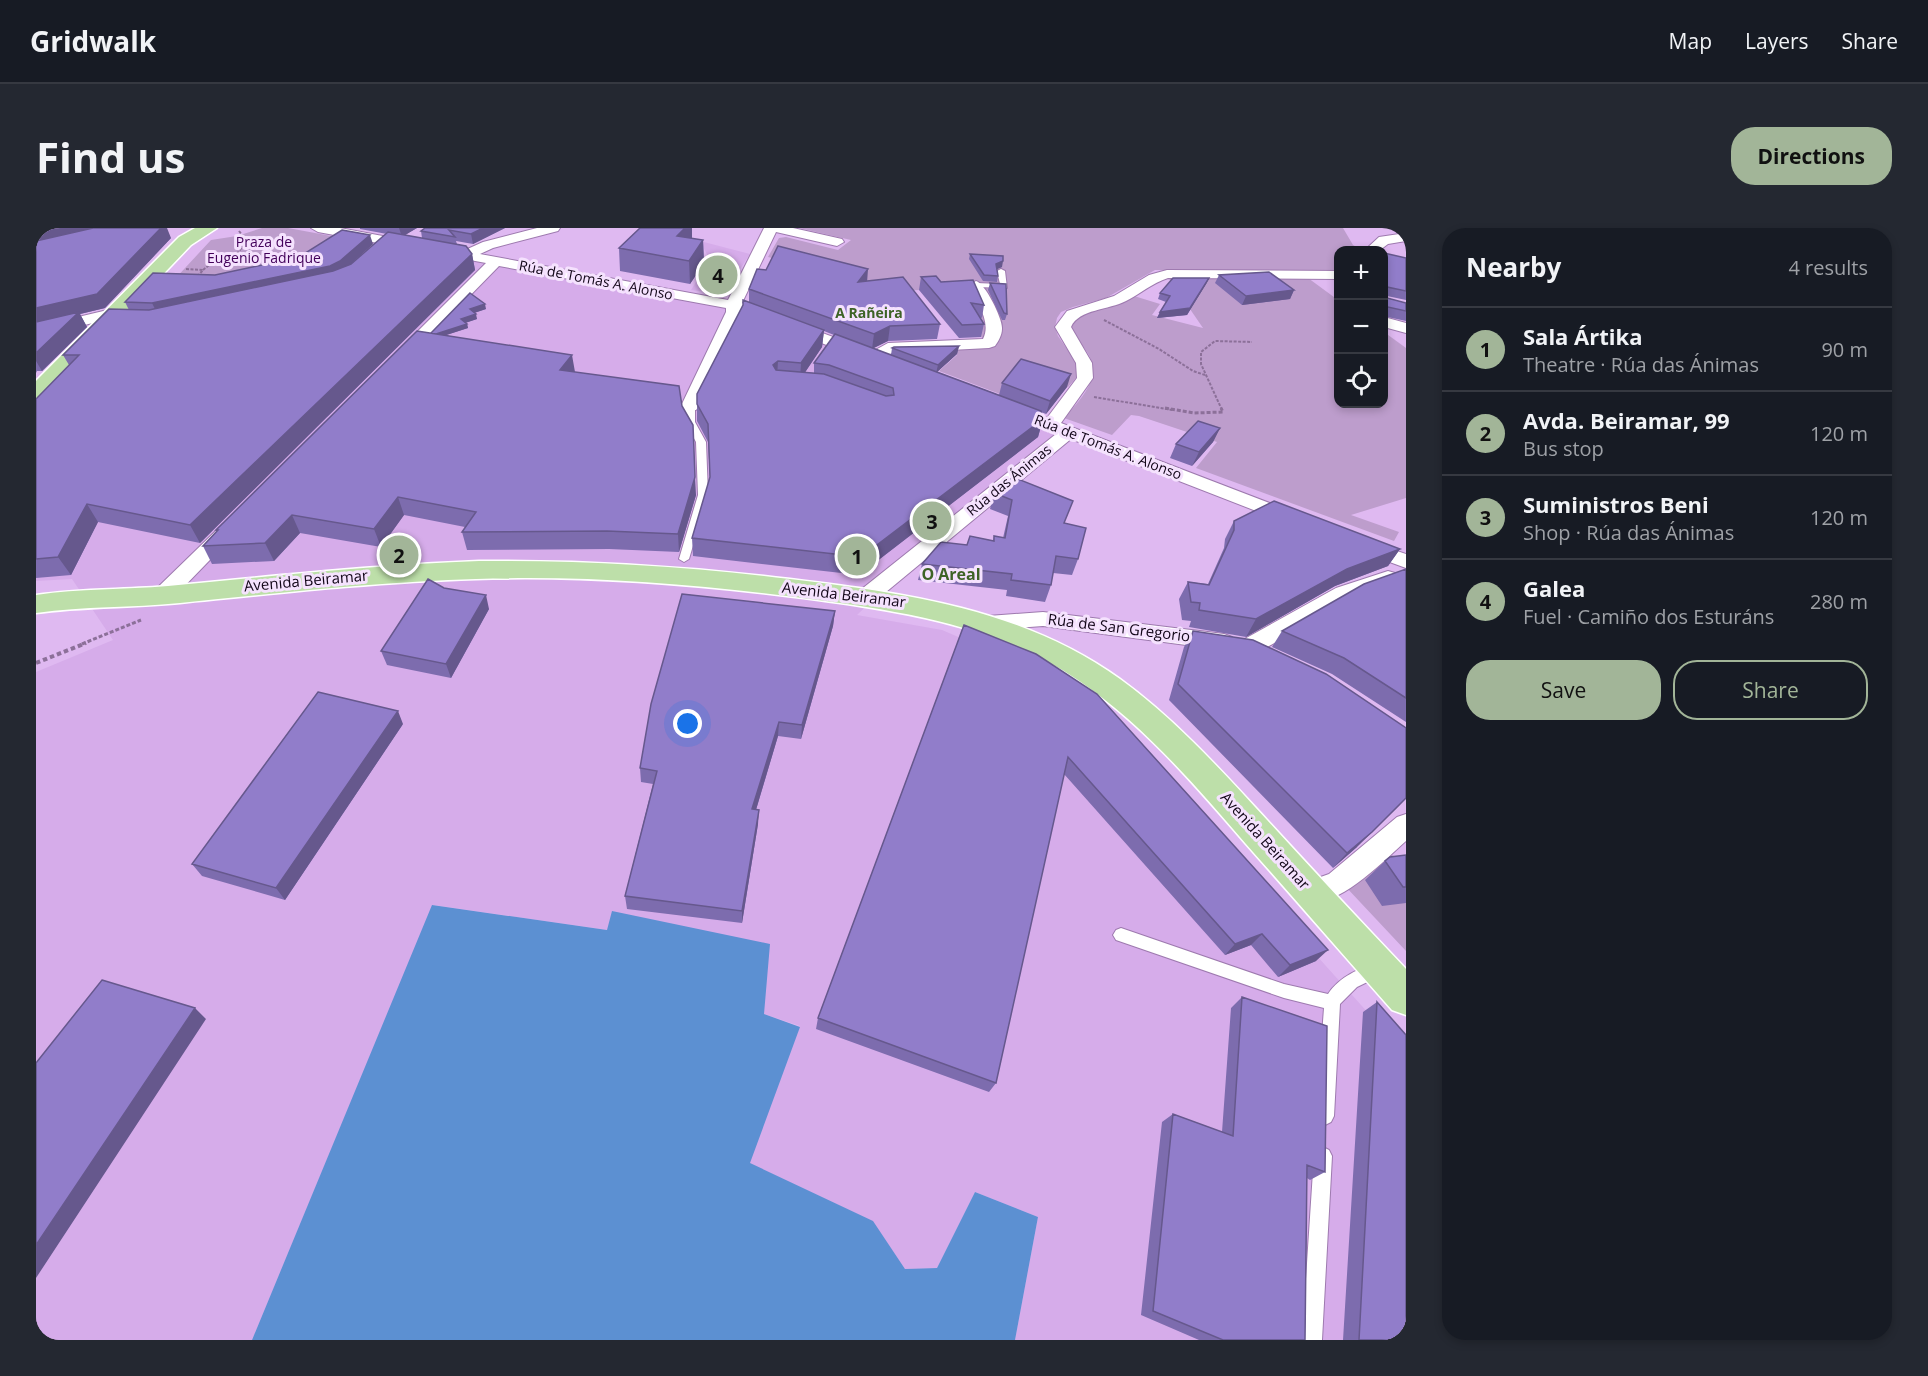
<!DOCTYPE html>
<html lang="en">
<head>
<meta charset="utf-8">
<style>
  :root { --surface:#171b24; --page:#242831; --text:#f1f3f6; --muted:#9ea1a6; --line:#363941; --accent:#a2b598 }
  body { margin:0; font-family:"Open Sans",sans-serif; background:var(--page); color:var(--text) }
  .controls { position:absolute; right:18px; top:18px; display:grid; overflow:hidden; border-radius:12px; box-shadow:0 3px 9px #0003 }
  .controls button { width:54px; height:54px; display:grid; place-items:center; padding:0; border:0; border-bottom:2px solid var(--line); background:var(--surface); color:var(--text); font:30px sans-serif }
  .you { position:absolute; left:652px; top:496px; width:21px; height:21px; margin:-15px; border:4px solid #fff; border-radius:50%; background:#1a73e8; box-shadow:0 0 0 9px #1a73e833 }
  .badge { display:grid; place-items:center; width:39px; height:39px; border-radius:50%; background:var(--accent); color:#111; font-size:20px; font-weight:700 }
  .pin { position:absolute; translate:-50% -50%; border:3px solid #fff; box-shadow:0 2px 6px #0006 }
  .list { margin:0; padding:0; list-style:none }
  h2 { display:flex; justify-content:space-between; align-items:center; height:78px; margin:0; padding:0 24px; font-size:26px }
  h2 small { font-size:20px; font-weight:400; color:var(--muted) }
  .list li { display:grid; grid-template-columns:39px 1fr auto; gap:18px; align-items:center; box-sizing:border-box; height:84px; padding:0 24px; border-top:2px solid var(--line) }
  .list b { display:block; font-size:22px; white-space:nowrap }
  .list p { margin:0; font-size:20px; white-space:nowrap; color:var(--muted) }
  .list em { font-size:20px; font-style:normal; color:var(--muted) }
  .actions { display:flex; gap:12px; padding:18px 24px }
  .actions a { flex:1; padding:14px 0; border:2px solid var(--accent); border-radius:24px; text-align:center; font-size:21px; color:var(--accent) }
  .actions .main { background:var(--accent); color:#111 }
  .icon { flex:none; width:33px; height:33px; fill:none; stroke:currentColor; stroke-width:2; stroke-linecap:round; stroke-linejoin:round }
  .map { position:relative; flex:none; width:1370px; height:1112px; overflow:hidden; border-radius:24px }
  header { display:flex; align-items:center; gap:36px; box-sizing:border-box; height:84px; padding:0 30px; background:var(--surface); border-bottom:2px solid var(--line) }
  header strong { font-size:28px }
  nav { display:flex; gap:33px; margin-inline-start:auto; font-size:21px }
  .intro { display:flex; align-items:center; justify-content:space-between; box-sizing:border-box; height:144px; padding:0 36px }
  h1 { margin:0; font-size:42px }
  .button { padding:15px 27px; border-radius:24px; background:var(--accent); color:#111; font-size:21px; font-weight:700 }
  main { display:flex; gap:36px; padding:0 36px }
  aside { flex:1; background:var(--surface); border-radius:24px; box-shadow:0 3px 9px #0003 }
  .map>svg:first-child { display:block }
  .built { fill:#d6acea }
  .green { fill:#bd9dcc }
  .water { fill:#5c90d2 }
  .lines { fill:none; stroke-linecap:round; stroke-linejoin:round }
  .service-casing { stroke:#9e7aaf; stroke-width:2 }
  .minor-casing { stroke:#9e7aaf; stroke-width:2 }
  .primary-casing { stroke:#fff; stroke-width:3 }
  .path-far2 { stroke:#8c7099; stroke-width:2; stroke-dasharray:3 1.5; stroke-linecap:butt }
  .path-far1 { stroke:#8c7099; stroke-width:3; stroke-dasharray:4 2; stroke-linecap:butt }
  .path { stroke:#8c7099; stroke-width:4; stroke-dasharray:4.5 3; stroke-linecap:butt }
  .service { fill:#fff; fill-rule:evenodd }
  .minor { fill:#fff; fill-rule:evenodd }
  .primary { fill:#bddfa9; fill-rule:evenodd }
  .wall { fill:#7d6cae; fill-rule:evenodd }
  .shaded-wall { fill:#66588d }
  .building { fill:#917dca; stroke:#66588d; stroke-width:1.5 }
  .labels { text-anchor:middle; stroke-width:6; stroke-linejoin:round; paint-order:stroke }
  .far-park-label { font-size:14px; fill:#420059; stroke:#f5e2fe }
  .far-street-label { font-size:14px; fill:#120618; stroke:#f5e2fe }
  .far-neighbourhood-label { font-size:14px; font-weight:bold; fill:#3e6326; stroke:#f5e2fe }
  .street-label { font-size:15px; fill:#120618; stroke:#f5e2fe }
  .neighbourhood-label { font-size:16px; font-weight:bold; fill:#3e6326; stroke:#f5e2fe }
</style>
</head>
<body>
<header>
<strong>Gridwalk</strong>
<nav><a>Map</a><a>Layers</a><a>Share</a></nav>
</header>
<div class="intro"><h1>Find us</h1><a class="button">Directions</a></div>
<main>
<div class="map">
<svg width="1370" height="1112" viewBox="0 0 1370 1112">
  <rect width="100%" height="100%" fill="#dfb9f1"/>
  <path class="built" d="M 664,13 L 714,26 L 688,66 L 655,62 L 674,32 Z
    M 350,19 L 460,36 L 697,80 L 1035,210 L 850,359 L 821,387 L 906,402 L 1018,450 L 1056,478 L 1370,827 L 1370,1112 L 979,1112 L 1002,989 L 939,964 L 901,1040 L 869,1041 L 836,993 L 713,935 L 764,798 L 728,786 L 577,683 L 572,702 L 397,677 L 216,1112 L 0,1112 L 0,444 L 77,412 L 36,351 L 0,353 L 0,193 L 313,53 Z"/>
  <path class="green" d="M 226,0 L 252,0 L 306,10 L 263,37 L 137,53 L 175,12 L 201,8 Z
    M 763,0 L 1307,0 L 1317,17 L 1324,21 L 1302,22 L 1302,42 L 1296,43 L 1119,42 L 1070,70 L 1037,79 L 1025,84 L 1021,90 L 1019,99 L 1022,108 L 1040,134 L 1040,150 L 1032,159 L 981,145 L 964,166 L 903,143 L 921,127 L 921,120 L 948,113 L 918,66 L 897,61 L 868,63 L 732,29 L 743,10 L 750,9 L 802,22 L 815,12 Z
    M 1132,49 L 1272,50 L 1302,72 L 1302,176 L 1348,176 L 1348,104 L 1370,120 L 1370,270 L 1315,287 L 1363,304 L 1358,313 L 1160,240 L 1181,214 L 1103,188 L 1095,187 L 1076,207 L 1028,190 C 1044,172 1068,149 1051,124 C 1046,116 1039,110 1034,102 L 1043,87 L 1098,68 L 1124,76 L 1116,87 L 1167,100 Z
    M 1346,623 L 1370,633 L 1370,723 L 1309,658 Z"/>
  <path class="water" d="M 396,677 L 571,702 L 576,683 L 734,716 L 728,786 L 764,799 L 714,935 L 837,993 L 869,1041 L 901,1040 L 939,964 L 1002,989 L 979,1112 L 216,1112 Z"/>
  <g class="lines">
    <defs>
      <path id="service" d="M 965,41 L 969,43 L 971,60 L 940,59 L 936,57 L 940,55 L 964,56 L 961,43 Z
        M 654,175 L 659,178 L 659,194 L 670,214 L 672,267 L 653,331 L 648,334 L 643,331 L 662,267 L 660,214 L 649,194 L 649,178 Z
        M 1085,700 L 1248,756 L 1292,766 C 1304,748 1323,741 1342,734 L 1348,736 L 1350,741 L 1348,746 L 1321,759 L 1304,776 L 1298,888 L 1295,894 L 1289,897 L 1283,894 L 1280,888 L 1288,780 L 1248,770 L 1080,712 L 1077,707 L 1080,702 Z
        M 1287,919 L 1293,922 L 1296,928 L 1286,1112 L 1266,1112 L 1278,928 L 1281,922 Z"/>
      <path id="minor" d="M 275,0 L 304,0 L 427,23 L 447,14 L 501,0 L 524,0 L 522,3 L 457,20 L 444,26 L 692,72 L 728,0 L 757,0 L 806,11 L 808,14 L 801,18 L 740,4 L 706,75 L 832,122 L 834,125 L 852,115 L 947,111 C 956,94 940,73 933,57 L 940,53 C 949,55 967,91 966,101 C 966,107 962,114 959,118 L 953,120 L 856,125 L 839,134 L 833,132 L 831,129 L 820,128 L 705,85 L 663,178 L 660,182 L 648,182 L 645,178 L 690,84 L 690,80 L 463,38 L 371,132 L 365,134 L 357,129 L 359,126 L 450,35 L 282,4 Z
        M 1370,5 L 1370,13 L 1352,16 L 1344,22 L 1329,22 L 1343,9 Z
        M 1131,42 L 1302,43 L 1302,51 L 1132,50 C 1116,55 1104,66 1090,73 C 1073,82 1043,81 1035,99 L 1056,135 L 1057,150 L 1025,195 L 1265,287 L 1268,291 L 1265,295 L 1251,295 L 1035,211 L 838,374 L 830,376 L 822,374 L 819,369 L 822,364 L 1020,206 L 969,186 L 966,182 L 969,178 L 981,178 L 1011,190 L 1041,150 L 1040,135 L 1019,99 L 1031,83 L 1078,68 L 1113,47 Z
        M 80,80 L 85,82 L 88,85 L 85,88 L 0,109 L 0,99 Z
        M 1348,89 L 1370,95 L 1370,105 L 1348,99 Z
        M 195,293 L 202,295 L 205,299 L 202,303 L 136,371 L 128,373 L 120,371 L 117,366 L 120,361 L 188,295 Z
        M 1325,311 L 1370,326 L 1370,340 L 1318,321 L 1315,317 L 1318,313 Z
        M 1352,343 L 1359,345 L 1363,350 L 1359,355 L 1316,370 L 1221,425 L 1213,427 L 1205,425 L 1202,419 L 1205,413 L 1300,360 Z
        M 1007,384 L 1188,406 L 1196,409 L 1199,414 L 1196,419 L 1188,422 L 1007,398 L 952,402 L 944,400 L 941,395 L 944,390 L 952,388 Z
        M 1370,586 L 1370,613 C 1346,634 1299,685 1265,672 L 1261,664 L 1265,656 L 1293,646 L 1361,589 Z"/>
      <path id="primary" d="M 159,0 L 181,0 L 155,17 L 8,171 L 0,173 L 0,153 L 143,9 Z
        M 443,333 C 547,332 650,338 754,351 C 869,365 987,381 1084,451 C 1139,491 1185,542 1231,592 C 1277,642 1323,692 1370,741 L 1370,787 L 1356,782 C 1307,727 1259,671 1210,616 C 1159,557 1107,496 1042,452 C 957,395 858,382 759,369 C 654,356 547,347 440,351 C 341,354 243,365 144,375 C 96,380 48,378 0,385 L 0,367 C 44,360 88,362 132,358 C 236,348 339,337 443,333 Z"/>
    </defs>
    <use href="#service" class="service-casing"/>
    <use href="#minor" class="minor-casing"/>
    <use href="#primary" class="primary-casing"/>
    <path class="path-far2" d="M 203,3 L 214,17 L 229,19 L 231,23 L 216,30
      M 201,26 L 206,19 L 214,17
      M 150,41 L 167,42 L 160,50
      M 167,42 L 178,33 L 200,26 L 207,30 L 216,30 L 225,41
      M 1068,92 L 1123,121 L 1157,143 L 1169,147
      M 1058,169 L 1137,182
      M 1186,182 L 1165,136 L 1165,124 L 1179,113 L 1216,114"/>
    <path class="path-far1" d="M 1129,180 L 1158,185 L 1187,184 L 1185,180
      M 46,416 L 105,392"/>
    <path class="path" d="M 0,435 L 50,415"/>
    <use href="#service" class="service"/>
    <use href="#minor" class="minor"/>
    <use href="#primary" class="primary"/>
  </g>
  <path class="wall" d="M 0,0 L 135,10 L 69,80 L 44,86 L 51,99 L 6,143 L 1,143 L 0,145 Z
    M 324,0 L 381,0 L 368,7 L 386,10 L 385,3 L 389,0 L 469,0 L 437,16 L 420,13 L 421,16 L 436,26 L 439,42 L 164,315 L 62,294 L 35,347 L 0,350 L 0,171 L 33,137 L 27,127 L 93,82 L 89,74 L 179,47 L 337,16 L 314,36 L 351,6 L 324,1 Z
    M 604,0 L 656,0 L 656,11 L 667,12 L 668,35 L 654,56 L 584,43 L 583,20 Z
    M 934,26 L 966,39 L 961,41 L 962,48 L 961,54 L 947,53 L 933,31 Z
    M 1347,26 L 1370,30 L 1370,72 L 1351,68 L 1351,70 L 1370,75 L 1370,93 L 1347,88 Z
    M 730,42 L 831,53 L 904,96 L 901,111 L 852,113 L 837,120 L 855,127 L 856,120 L 923,118 L 921,126 L 901,144 L 963,167 L 966,155 L 1031,159 L 1010,186 L 1005,184 L 1007,191 L 1002,209 L 823,347 L 657,328 L 656,310 L 674,251 L 672,214 L 661,193 L 661,166 L 713,74 L 713,61 ZM 788,103 L 798,107 L 778,135 L 778,145 L 769,144 L 786,119 Z
    M 1183,47 L 1258,62 L 1254,71 L 1206,77 L 1179,55 Z
    M 885,49 L 905,54 L 948,77 L 946,90 L 944,89 L 948,96 L 945,109 L 923,110 L 883,62 Z
    M 1173,50 L 1170,56 L 1151,87 L 1121,90 L 1124,84 L 1130,74 L 1122,71 L 1124,65 Z
    M 954,55 L 971,86 L 969,92 L 966,92 L 952,62 Z
    M 434,65 L 450,81 L 438,85 L 441,91 L 429,95 L 431,96 L 432,100 L 410,107 L 538,144 L 660,267 L 643,324 L 573,321 L 431,322 L 426,304 L 429,299 L 368,287 L 345,319 L 264,305 L 238,333 L 176,336 L 167,318 L 181,304 L 180,302 L 395,105 Z
    M 1184,200 L 1177,214 L 1156,238 L 1134,230 L 1140,216 Z
    M 977,249 L 1029,295 L 1042,331 L 1036,347 L 1017,345 L 1015,357 L 1009,374 L 970,368 L 971,362 L 882,352 L 886,336 L 931,317 L 957,313 L 958,308 L 967,310 L 972,288 L 954,281 L 958,265 Z
    M 1198,293 L 1364,321 L 1352,338 L 1299,358 L 1210,409 L 1153,399 L 1155,393 L 1146,392 L 1143,371 L 1152,354 L 1172,356 L 1188,320 L 1189,311 Z
    M 1370,341 L 1370,494 L 1296,446 L 1236,419 L 1246,403 Z
    M 408,360 L 453,381 L 415,450 L 351,437 L 345,423 Z
    M 799,383 L 797,398 L 765,511 L 742,508 L 720,582 L 722,596 L 706,695 L 591,681 L 589,668 L 617,556 L 605,554 L 604,540 Z
    M 928,397 L 1280,733 L 1242,749 L 1215,717 L 1189,727 L 1028,546 L 960,855 L 953,864 L 780,801 L 782,790 Z
    M 1157,403 L 1321,619 L 1297,640 L 1133,472 L 1148,419 Z
    M 367,496 L 249,672 L 166,648 L 156,636 Z
    M 1370,627 L 1370,675 L 1346,678 L 1329,652 L 1349,633 Z
    M 1206,769 L 1289,944 L 1274,952 L 1271,950 L 1269,1112 L 1163,1112 L 1105,1087 L 1126,894 L 1137,886 L 1186,904 L 1195,780 Z
    M 1341,774 L 1370,1112 L 1307,1112 L 1327,784 Z"/>
  <path class="shaded-wall" d="M 0,0 L 65,0 L 0,15 Z
    M 125,0 L 131,0 L 135,10 L 69,80 L 44,86 L 51,99 L 6,143 L 0,133 L 0,80 Z
    M 363,0 L 381,0 L 366,9 Z
    M 447,0 L 469,0 L 437,16 L 435,6 Z
    M 649,0 L 656,0 L 656,16 L 641,8 Z
    M 334,7 L 337,16 L 307,43 L 121,85 L 116,75 Z
    M 667,12 L 668,35 L 654,56 L 653,33 Z
    M 436,26 L 439,42 L 164,315 L 154,297 Z
    M 967,33 L 966,39 L 959,42 L 960,36 Z
    M 832,41 L 831,55 L 822,54 Z
    M 1173,50 L 1170,56 L 1151,87 L 1121,90 L 1124,84 Z
    M 1258,62 L 1254,71 L 1206,77 L 1210,68 Z
    M 449,76 L 450,81 L 435,86 L 434,81 Z
    M 440,86 L 441,91 L 426,96 L 425,91 Z
    M 431,96 L 432,100 L 392,113 L 391,109 Z
    M 854,98 L 852,113 L 836,121 L 838,106 Z
    M 788,102 L 786,119 L 764,152 L 765,135 Z
    M 923,118 L 921,126 L 900,145 L 902,137 Z
    M 536,127 L 539,144 L 524,142 Z
    M 742,133 L 741,150 L 737,137 Z
    M 1035,146 L 1031,159 L 1010,186 L 1014,173 Z
    M 1007,191 L 1002,209 L 823,347 L 825,329 Z
    M 1184,200 L 1177,214 L 1156,238 L 1163,224 Z
    M 659,249 L 660,267 L 643,324 L 642,306 Z
    M 362,269 L 368,287 L 345,319 L 338,301 Z
    M 51,276 L 62,294 L 35,347 L 22,329 Z
    M 256,287 L 264,305 L 238,333 L 229,315 Z
    M 1364,321 L 1352,338 L 1299,358 L 1210,409 L 1220,391 L 1311,341 Z
    M 450,367 L 453,381 L 415,450 L 410,436 Z
    M 799,383 L 797,398 L 765,511 L 766,497 Z
    M 362,483 L 367,496 L 249,672 L 240,660 Z
    M 743,494 L 742,508 L 716,595 L 716,581 Z
    M 1370,571 L 1321,619 L 1297,640 L 1311,625 Z
    M 723,582 L 722,596 L 706,695 L 706,683 Z
    M 1226,706 L 1215,717 L 1189,727 L 1199,716 Z
    M 1292,722 L 1280,733 L 1242,749 L 1254,737 Z
    M 159,780 L 170,791 L 0,1050 L 0,1017 Z"/>
  <path class="building" d="M 57,0 L 125,0 L 61,66 L 0,80 L 0,13 Z
    M 389,0 L 447,0 L 435,6 L 413,2 L 419,9 L 385,3 Z
    M 604,0 L 649,0 L 641,8 L 667,12 L 653,33 L 583,20 Z
    M 306,2 L 334,7 L 304,33 L 294,38 L 116,75 L 89,74 L 117,45 L 179,47 L 263,29 Z
    M 352,4 L 430,18 L 436,26 L 154,297 L 51,276 L 22,329 L 0,331 L 0,171 L 43,127 L 27,127 L 73,81 L 113,82 L 297,43 L 315,36 Z
    M 742,18 L 832,41 L 822,54 L 867,49 L 904,96 L 854,98 L 838,106 L 713,61 L 721,41 L 730,42 Z
    M 1348,25 L 1370,30 L 1370,63 L 1351,59 L 1351,70 L 1370,75 L 1370,83 L 1347,78 L 1347,26 Z
    M 934,26 L 967,28 L 967,33 L 960,36 L 962,48 L 948,47 Z
    M 1233,44 L 1258,62 L 1210,68 L 1183,47 Z
    M 900,48 L 905,54 L 937,52 L 948,77 L 935,75 L 948,96 L 926,97 L 885,49 Z
    M 1137,50 L 1173,50 L 1154,80 L 1124,84 L 1134,68 L 1124,65 Z
    M 954,55 L 970,56 L 971,86 L 968,85 Z
    M 434,65 L 449,76 L 434,81 L 440,86 L 425,91 L 431,96 L 400,106 L 395,105 Z
    M 707,72 L 788,102 L 765,135 L 742,133 L 737,137 L 740,142 L 788,146 L 850,168 L 858,167 L 857,160 L 793,137 L 778,135 L 799,106 L 1005,183 L 1007,191 L 825,329 L 656,310 L 674,249 L 672,196 L 661,176 L 661,166 L 707,77 Z
    M 43,84 L 0,125 L 0,94 Z
    M 381,103 L 536,127 L 524,142 L 643,158 L 646,178 L 657,197 L 659,249 L 642,306 L 571,303 L 426,304 L 440,284 L 362,269 L 338,301 L 256,287 L 229,315 L 167,318 L 182,302 L 180,302 Z
    M 923,118 L 902,137 L 856,120 L 858,119 Z
    M 985,131 L 1035,146 L 1014,173 L 966,155 Z
    M 1162,193 L 1184,200 L 1163,224 L 1140,216 Z
    M 977,249 L 1037,273 L 1028,295 L 1050,300 L 1042,331 L 1020,328 L 1015,357 L 975,352 L 976,346 L 886,336 L 905,314 L 931,317 L 934,308 L 958,313 L 958,308 L 969,310 L 976,272 L 958,265 Z
    M 1238,273 L 1364,321 L 1311,341 L 1220,391 L 1163,382 L 1164,375 L 1155,374 L 1152,354 L 1173,357 L 1198,302 L 1198,293 Z
    M 1370,341 L 1370,470 L 1308,430 L 1246,403 L 1328,356 Z
    M 392,351 L 408,360 L 450,367 L 410,436 L 345,423 Z
    M 646,366 L 799,383 L 766,497 L 743,494 L 716,581 L 723,582 L 706,683 L 589,668 L 621,543 L 604,540 L 615,476 Z
    M 928,397 L 1000,426 L 1061,466 L 1292,722 L 1254,737 L 1226,706 L 1199,716 L 1032,529 L 960,855 L 782,790 Z
    M 1157,403 L 1217,412 L 1290,446 L 1370,500 L 1370,570 L 1336,604 L 1311,625 L 1142,456 Z
    M 282,464 L 362,483 L 240,660 L 156,636 Z
    M 1370,627 L 1370,659 L 1367,659 L 1349,633 L 1354,629 Z
    M 66,752 L 159,780 L 0,1017 L 0,835 Z
    M 1206,769 L 1291,798 L 1289,944 L 1271,937 L 1269,1112 L 1187,1112 L 1117,1083 L 1137,886 L 1197,908 Z
    M 1341,774 L 1370,807 L 1370,1112 L 1323,1112 Z"/>
  <g class="labels">
    <g class="far-park-label">
      <text x="228" y="19">Praza de<tspan x="228" dy="16">Eugenio Fadrique</tspan></text>
    </g>
    <g class="far-street-label">
      <text transform="translate(560 52) rotate(11)" y="5">Rúa de Tomás A. Alonso</text>
      <text transform="translate(1072 219) rotate(21)" y="5">Rúa de Tomás A. Alonso</text>
      <text transform="translate(973 252) rotate(-39)" y="5">Rúa das Ánimas</text>
    </g>
    <g class="far-neighbourhood-label">
      <text x="833" y="90">A Rañeira</text>
    </g>
    <g class="street-label">
      <text transform="translate(270 353) rotate(-5)" y="5">Avenida Beiramar</text>
      <text transform="translate(808 367) rotate(7)" y="5">Avenida Beiramar</text>
      <text transform="translate(1083 400) rotate(7)" y="5">Rúa de San Gregorio</text>
      <text transform="translate(1229 613) rotate(48)" y="5">Avenida Beiramar</text>
    </g>
    <g class="neighbourhood-label">
      <text x="915" y="352">O Areal</text>
    </g>
  </g>
</svg>
<div class="controls">
<button>+</button>
<button>−</button>
<button><svg class="icon" aria-label="locate" viewBox="0 0 24 24"><circle cx="12" cy="12" r="6"/><path d="M12 2v4M12 18v4M2 12h4M18 12h4"/></svg></button>
</div>
<div class="you"></div>
<div class="pin badge" style="left:821px;top:328px">1</div>
<div class="pin badge" style="left:363px;top:327px">2</div>
<div class="pin badge" style="left:896px;top:293px">3</div>
<div class="pin badge" style="left:682px;top:47px">4</div>
</div>
<aside>
<h2>Nearby<small>4 results</small></h2>
<ul class="list">
<li><span class="badge">1</span><div><b>Sala Ártika</b><p>Theatre · Rúa das Ánimas</p></div><em>90 m</em></li>
<li><span class="badge">2</span><div><b>Avda. Beiramar, 99</b><p>Bus stop</p></div><em>120 m</em></li>
<li><span class="badge">3</span><div><b>Suministros Beni</b><p>Shop · Rúa das Ánimas</p></div><em>120 m</em></li>
<li><span class="badge">4</span><div><b>Galea</b><p>Fuel · Camiño dos Esturáns</p></div><em>280 m</em></li>
</ul>
<div class="actions"><a class="main">Save</a><a>Share</a></div>
</aside>
</main>
</body>
</html>
